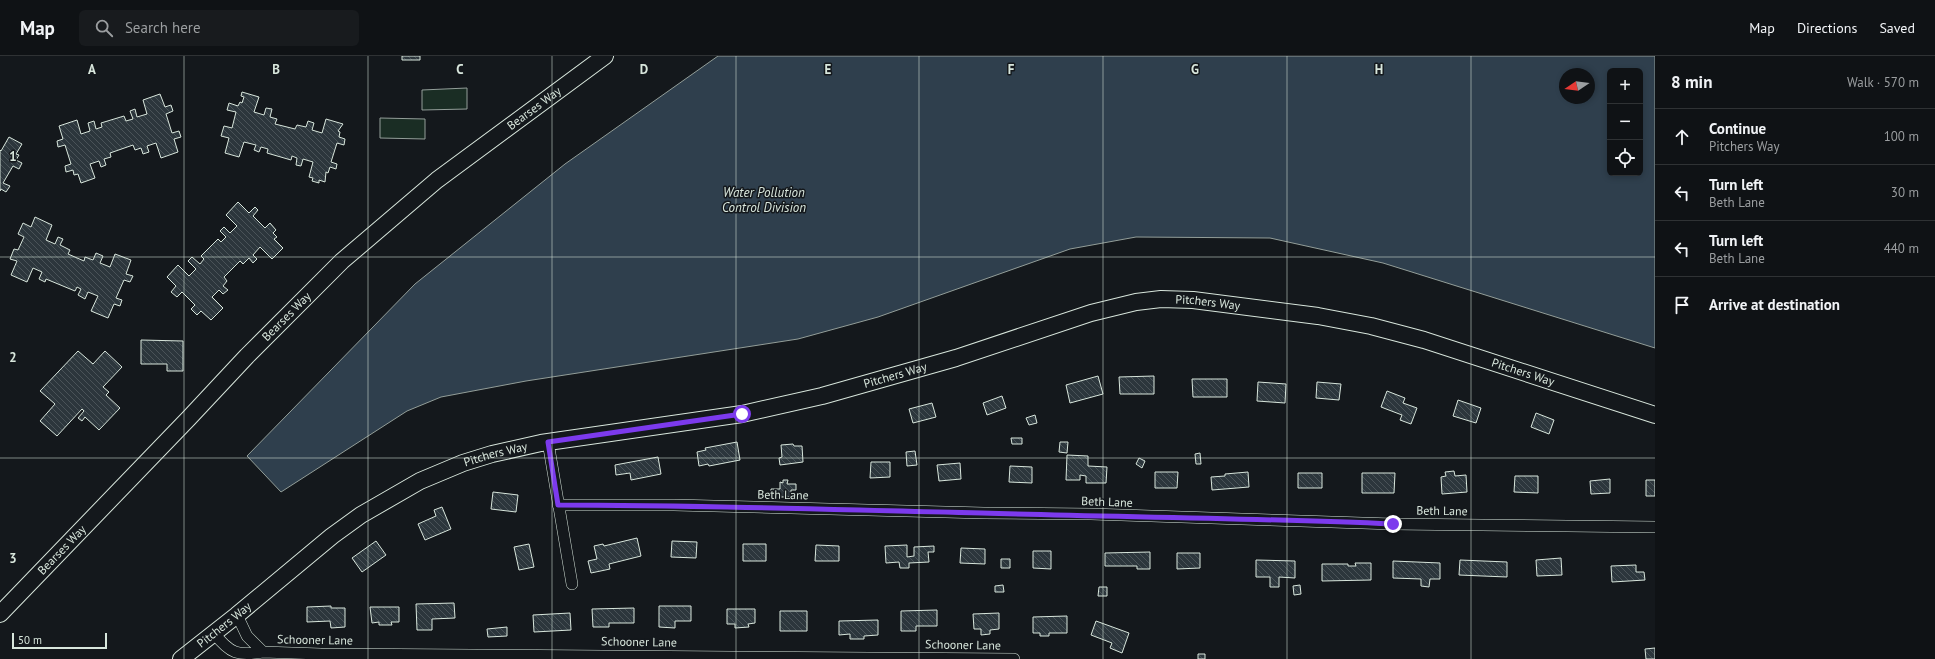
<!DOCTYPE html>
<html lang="en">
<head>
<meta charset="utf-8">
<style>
  :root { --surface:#0f1215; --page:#181b1e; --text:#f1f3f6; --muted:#9b9ea0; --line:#2f3234 }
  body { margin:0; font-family:"PT Sans",sans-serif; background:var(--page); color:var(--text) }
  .controls { position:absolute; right:12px; top:12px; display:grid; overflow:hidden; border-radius:6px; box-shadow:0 2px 6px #0003 }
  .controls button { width:36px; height:36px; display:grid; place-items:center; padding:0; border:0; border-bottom:1px solid var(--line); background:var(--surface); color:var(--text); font:20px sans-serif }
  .compass { position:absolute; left:1559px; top:12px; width:36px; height:36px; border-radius:50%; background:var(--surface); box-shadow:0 2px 6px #0003; rotate:257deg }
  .scale { position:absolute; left:12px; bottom:10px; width:95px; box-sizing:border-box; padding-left:4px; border:2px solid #d8e6dc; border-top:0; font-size:11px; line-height:14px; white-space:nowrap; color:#d8e6dc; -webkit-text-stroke:3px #14181c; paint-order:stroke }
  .stop { position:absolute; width:12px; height:12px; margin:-9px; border:3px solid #7c3aed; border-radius:50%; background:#fff }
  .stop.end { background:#7c3aed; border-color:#fff; box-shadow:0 1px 4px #0008 }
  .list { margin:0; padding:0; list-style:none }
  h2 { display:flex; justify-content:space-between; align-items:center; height:52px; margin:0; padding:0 16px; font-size:17px }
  h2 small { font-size:13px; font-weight:400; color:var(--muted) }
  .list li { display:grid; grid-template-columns:26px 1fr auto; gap:12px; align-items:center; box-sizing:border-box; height:56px; padding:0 16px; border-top:1px solid var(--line) }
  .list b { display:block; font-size:15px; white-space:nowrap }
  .list p { margin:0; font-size:13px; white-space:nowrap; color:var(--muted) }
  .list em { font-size:13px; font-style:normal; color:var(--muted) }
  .icon { flex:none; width:22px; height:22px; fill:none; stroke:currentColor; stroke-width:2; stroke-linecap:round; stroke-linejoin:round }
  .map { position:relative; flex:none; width:1655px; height:603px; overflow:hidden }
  header { display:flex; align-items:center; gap:24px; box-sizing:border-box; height:56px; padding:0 20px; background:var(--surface); border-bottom:1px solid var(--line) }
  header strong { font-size:19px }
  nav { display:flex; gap:22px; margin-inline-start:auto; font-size:14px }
  .search { width:280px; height:36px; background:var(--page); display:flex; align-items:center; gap:10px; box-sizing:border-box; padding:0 14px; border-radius:6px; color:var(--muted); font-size:15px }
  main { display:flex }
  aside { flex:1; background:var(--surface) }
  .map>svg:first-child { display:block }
  .park { fill:#1a2d24; stroke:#939e99 }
  .water { fill:#2f3f4d; stroke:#939e99; fill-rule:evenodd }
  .building { fill:url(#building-back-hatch); stroke:#d8e6dc }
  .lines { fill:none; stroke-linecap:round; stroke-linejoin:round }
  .minor-casing { stroke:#d8e6dc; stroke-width:12 }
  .secondary-casing { stroke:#d8e6dc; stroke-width:18 }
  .minor { stroke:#14181c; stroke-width:11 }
  .secondary { stroke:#14181c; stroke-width:16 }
  .route { stroke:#7c3aed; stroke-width:5 }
  .grid { fill:none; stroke:#d8e6dc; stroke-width:1; stroke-opacity:0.55 }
  .labels { text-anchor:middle; stroke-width:3; stroke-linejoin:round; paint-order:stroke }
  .street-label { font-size:12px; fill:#d8e6dc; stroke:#14181c }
  .water-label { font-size:13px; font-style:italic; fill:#d8e6dc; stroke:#14181c }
  .grid-label { font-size:13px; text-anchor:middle; font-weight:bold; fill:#d8e6dc; stroke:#14181c; stroke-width:3; stroke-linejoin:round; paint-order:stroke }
</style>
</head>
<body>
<header>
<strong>Map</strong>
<div class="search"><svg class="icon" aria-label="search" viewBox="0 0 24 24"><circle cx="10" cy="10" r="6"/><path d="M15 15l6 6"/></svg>Search here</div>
<nav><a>Map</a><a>Directions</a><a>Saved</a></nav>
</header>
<main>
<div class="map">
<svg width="1655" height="603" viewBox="0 0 1655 603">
  <defs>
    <pattern id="building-back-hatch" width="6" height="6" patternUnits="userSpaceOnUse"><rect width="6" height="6" fill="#2c363c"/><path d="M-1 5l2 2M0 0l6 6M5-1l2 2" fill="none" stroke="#4a5358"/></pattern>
  </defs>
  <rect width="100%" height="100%" fill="#14181c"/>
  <path class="park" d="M 467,32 L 467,53 L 422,54 L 422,34 Z
    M 380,62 L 425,63 L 425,83 L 380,82 Z"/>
  <path class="water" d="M 718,0 L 1655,0 L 1655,292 L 1383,207 L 1270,182 L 1136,181 L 1070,193 L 878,261 L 798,283 L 526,325 L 441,341 L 407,355 L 281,436 L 247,400 L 415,228 L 565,108 ZM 1610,15 L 1640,15 L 1640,117 L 1610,117 ZM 1565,18 L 1589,18 L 1589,42 L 1565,42 Z"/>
  <path class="building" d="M 402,0 L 420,0 L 420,4 L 402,4 Z
    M 242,36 L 259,41 L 254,56 L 264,59 L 266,52 L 272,53 L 270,61 L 277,63 L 275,68 L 295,73 L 297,69 L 306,71 L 308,65 L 314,67 L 312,74 L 322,77 L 326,63 L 343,68 L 338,75 L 340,76 L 339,81 L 345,83 L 344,89 L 337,87 L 331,106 L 337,108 L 336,113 L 330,111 L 328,117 L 326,116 L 325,126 L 319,124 L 319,127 L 312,125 L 313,122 L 309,121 L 313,106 L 303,103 L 301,110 L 296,109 L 297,102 L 292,100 L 291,104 L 267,97 L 268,93 L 261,91 L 259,96 L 254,94 L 256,89 L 244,86 L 239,101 L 225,97 L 229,82 L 221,80 L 224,70 L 232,72 L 236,56 L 227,54 L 229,47 L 238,50 L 240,46 L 242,47 L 244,41 L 241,40 Z
    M 160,38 L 165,51 L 171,49 L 173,55 L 166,58 L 172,77 L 179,75 L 181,81 L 174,83 L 178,96 L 161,102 L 156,87 L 147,90 L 149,96 L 143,98 L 141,92 L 135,94 L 133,89 L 110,97 L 111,101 L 104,103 L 106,109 L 101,111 L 99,105 L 90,108 L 95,122 L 81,127 L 78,118 L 74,119 L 73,114 L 66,116 L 65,110 L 71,108 L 65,89 L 58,91 L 57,85 L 63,83 L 59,70 L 77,64 L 81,78 L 90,75 L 88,67 L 94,65 L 96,73 L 102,71 L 101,67 L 124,60 L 126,65 L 133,63 L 130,55 L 135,53 L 137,61 L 147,58 L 143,44 Z
    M 9,81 L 22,88 L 16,98 L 19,99 L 16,104 L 22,107 L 19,113 L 13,110 L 3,127 L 10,130 L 6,136 L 1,133 L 0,135 L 0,94 L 1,95 Z
    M 238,146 L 249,157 L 255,151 L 258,154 L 253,160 L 265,172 L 270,167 L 276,174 L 273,177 L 277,181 L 274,183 L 283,192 L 272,203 L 260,191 L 253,199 L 257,203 L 253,207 L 249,202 L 243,208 L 240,205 L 224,221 L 227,225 L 223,230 L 228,234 L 223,238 L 219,234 L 212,241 L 223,252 L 211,264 L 201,255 L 197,259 L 191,253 L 195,249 L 182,236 L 177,241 L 171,236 L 176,230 L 167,221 L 178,209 L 189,220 L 196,213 L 188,205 L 192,201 L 200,208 L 204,203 L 201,200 L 218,183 L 221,186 L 226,181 L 220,175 L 224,171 L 230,177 L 237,170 L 226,159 Z
    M 35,161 L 52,169 L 46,184 L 55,188 L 58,181 L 63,183 L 60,189 L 70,194 L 68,198 L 84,205 L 85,201 L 93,204 L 96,197 L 103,200 L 100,207 L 110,211 L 115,198 L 131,204 L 126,218 L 133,220 L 130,226 L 124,224 L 116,242 L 122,244 L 120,250 L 114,248 L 108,262 L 91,255 L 98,240 L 88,236 L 85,243 L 78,239 L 81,233 L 77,231 L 75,235 L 46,223 L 45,226 L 39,223 L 42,216 L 33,212 L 27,226 L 11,219 L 17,205 L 10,203 L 14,193 L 18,194 L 24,181 L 18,178 L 23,167 L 31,171 Z
    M 141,284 L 183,285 L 183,315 L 167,315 L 167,308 L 141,308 Z
    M 78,295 L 93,308 L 105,295 L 122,311 L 103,331 L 109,336 L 106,339 L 120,352 L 99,374 L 85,361 L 82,365 L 78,362 L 84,355 L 82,353 L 57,380 L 40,365 L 55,348 L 40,335 Z
    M 1098,320 L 1103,338 L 1070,347 L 1066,329 Z
    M 1154,320 L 1154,338 L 1120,338 L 1119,321 Z
    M 1192,323 L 1227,323 L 1227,341 L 1193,341 Z
    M 1258,326 L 1286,328 L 1285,347 L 1257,345 Z
    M 1317,326 L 1341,328 L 1339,344 L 1316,342 Z
    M 1387,335 L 1405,342 L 1403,347 L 1417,352 L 1411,368 L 1400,364 L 1402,359 L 1381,351 Z
    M 1002,340 L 1006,352 L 987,359 L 983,347 Z
    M 1458,344 L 1481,352 L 1476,367 L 1453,360 Z
    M 932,347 L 936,361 L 913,367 L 909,353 Z
    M 1536,357 L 1554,364 L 1549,378 L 1531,371 Z
    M 1035,359 L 1037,367 L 1029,369 L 1026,362 Z
    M 1011,382 L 1022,382 L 1022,388 L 1012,388 Z
    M 737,386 L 740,404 L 709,410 L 708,408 L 699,410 L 697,396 L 706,394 L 705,392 Z
    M 1060,386 L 1068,386 L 1067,397 L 1059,396 Z
    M 793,388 L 794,390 L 802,390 L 803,406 L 780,409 L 779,402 L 782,401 L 781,389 Z
    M 915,395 L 917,409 L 907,410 L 906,396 Z
    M 1200,397 L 1201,408 L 1196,408 L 1195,398 Z
    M 1067,399 L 1088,400 L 1088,410 L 1107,411 L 1106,427 L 1086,427 L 1086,420 L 1080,419 L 1080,424 L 1066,424 Z
    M 658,401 L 661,418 L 631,424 L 630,417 L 616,419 L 615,409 Z
    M 1139,402 L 1145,405 L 1142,412 L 1136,408 Z
    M 871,406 L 890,406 L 890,421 L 870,422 Z
    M 960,407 L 961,423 L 939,425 L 937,409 Z
    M 1010,410 L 1032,411 L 1032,427 L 1009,426 Z
    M 1454,415 L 1455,420 L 1466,419 L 1467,436 L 1442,438 L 1441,421 L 1446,420 L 1445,416 Z
    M 1155,416 L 1178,416 L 1177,432 L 1155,432 Z
    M 1248,416 L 1249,431 L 1212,434 L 1211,421 L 1225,420 L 1225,418 Z
    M 1298,417 L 1322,417 L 1322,432 L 1298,432 Z
    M 1362,417 L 1395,417 L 1394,437 L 1362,437 Z
    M 1515,420 L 1538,420 L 1538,437 L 1514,436 Z
    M 1610,423 L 1610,437 L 1591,438 L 1590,425 Z
    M 783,424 L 788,424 L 787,428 L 796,428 L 796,434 L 791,434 L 791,441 L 771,441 L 771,433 L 780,433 L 780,426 L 783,427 Z
    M 1646,424 L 1655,424 L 1655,440 L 1646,440 Z
    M 493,436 L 518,439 L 516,456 L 491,453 Z
    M 442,451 L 451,473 L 425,484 L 418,468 L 436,460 L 434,454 Z
    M 637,482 L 641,500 L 609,508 L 610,513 L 591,517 L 588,505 L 597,503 L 594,490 L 603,488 L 604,490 Z
    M 376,485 L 386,499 L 362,516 L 352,502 Z
    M 672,485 L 697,486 L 696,502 L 671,501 Z
    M 529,488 L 534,511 L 519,514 L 514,491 Z
    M 743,488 L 766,488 L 766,505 L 743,505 Z
    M 816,489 L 839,490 L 839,505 L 815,505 Z
    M 907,489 L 907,501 L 914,500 L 914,491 L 934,490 L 934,496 L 928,496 L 929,506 L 909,507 L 909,512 L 900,512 L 899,506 L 886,507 L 885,490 Z
    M 961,492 L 985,493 L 985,508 L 960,507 Z
    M 1033,495 L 1051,495 L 1051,513 L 1033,512 Z
    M 1150,496 L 1150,513 L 1137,513 L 1137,510 L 1105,510 L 1105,497 Z
    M 1177,497 L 1200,497 L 1200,512 L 1177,513 Z
    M 1561,502 L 1562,519 L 1537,520 L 1536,504 Z
    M 1001,503 L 1010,503 L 1010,512 L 1001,512 Z
    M 1256,504 L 1295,505 L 1295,522 L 1279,521 L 1279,531 L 1270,531 L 1270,521 L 1256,521 Z
    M 1460,504 L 1507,506 L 1507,521 L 1459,519 Z
    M 1393,505 L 1440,507 L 1440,523 L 1430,523 L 1429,531 L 1421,530 L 1421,523 L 1393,522 Z
    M 1355,507 L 1371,507 L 1371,524 L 1322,525 L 1322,508 L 1348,508 L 1348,510 L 1356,510 Z
    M 1636,509 L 1636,516 L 1644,516 L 1645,524 L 1612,526 L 1611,510 Z
    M 1003,529 L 1004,536 L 995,536 L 995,530 Z
    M 1300,529 L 1301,538 L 1294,539 L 1293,530 Z
    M 1099,531 L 1107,531 L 1107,540 L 1098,540 Z
    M 454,547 L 455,562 L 432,563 L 432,574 L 417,574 L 416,548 Z
    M 331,550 L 331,552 L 345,552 L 345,571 L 331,572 L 330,565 L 307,566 L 307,551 Z
    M 659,550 L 691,550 L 691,565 L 675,565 L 675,572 L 659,571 Z
    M 370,551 L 399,551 L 399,566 L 391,566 L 392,569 L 379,569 L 379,566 L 372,567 Z
    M 634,552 L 634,567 L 609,567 L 609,571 L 593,571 L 592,553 Z
    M 727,553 L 755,553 L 755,567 L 748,568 L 749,571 L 735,572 L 735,568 L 727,568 Z
    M 937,554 L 937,570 L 916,570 L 916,575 L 901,575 L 901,555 Z
    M 780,555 L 807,555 L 807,575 L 780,575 Z
    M 570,557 L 571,574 L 534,576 L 533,559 Z
    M 999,557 L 999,573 L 990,574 L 990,578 L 981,579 L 981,573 L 974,573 L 973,558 Z
    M 1067,560 L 1067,577 L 1049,577 L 1049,580 L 1040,580 L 1040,577 L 1033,577 L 1033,561 Z
    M 878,564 L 878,579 L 864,580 L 864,583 L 850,583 L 850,578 L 839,579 L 839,565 Z
    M 1096,565 L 1129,577 L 1122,597 L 1110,592 L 1112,587 L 1091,579 Z
    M 507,571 L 507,580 L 488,581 L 487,573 Z
    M 1655,592 L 1655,603 L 1646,603 L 1645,593 Z
    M 1198,598 L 1205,598 L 1205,603 L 1198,603 Z"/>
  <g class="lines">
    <defs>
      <path id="minor" d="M 548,386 L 572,528
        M 558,449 L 674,449 L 984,457 L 1091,458 L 1393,468 L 1655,471
        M 214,577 C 230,598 238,600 263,596 L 247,580 L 237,559
        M 263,596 L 321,598 L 1014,603"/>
      <g id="secondary">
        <path id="s1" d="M 0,558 L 189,362 L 247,300 L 342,205 L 437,124 L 605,0"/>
        <path id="s2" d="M 181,603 L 237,559 L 332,480 L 361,459 L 420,425 L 463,407 L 492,398 L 541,387 L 742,358 L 822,340 L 956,302 L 1091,257 L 1136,246 L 1161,243 L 1193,244 L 1318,260 L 1371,270 L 1424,284 L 1655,359"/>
      </g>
    </defs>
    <use href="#minor" class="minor-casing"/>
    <use href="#secondary" class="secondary-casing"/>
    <use href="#minor" class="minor"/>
    <use href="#secondary" class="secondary"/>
  </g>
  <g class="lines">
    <path class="route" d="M 742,358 L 548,386 L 558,449 C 699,449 840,454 982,457 C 1119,461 1256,462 1393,468"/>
  </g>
  <path class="grid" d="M 184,0 L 184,603M 368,0 L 368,603M 552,0 L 552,603M 736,0 L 736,603M 919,0 L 919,603M 1103,0 L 1103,603M 1287,0 L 1287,603M 1471,0 L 1471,603M 0,201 L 1655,201M 0,402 L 1655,402"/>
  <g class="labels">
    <g class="street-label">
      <text dy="4" stroke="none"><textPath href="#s1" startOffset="737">Bearses Way</textPath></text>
      <text dy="4" stroke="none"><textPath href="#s2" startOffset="1111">Pitchers Way</textPath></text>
      <text dy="4" stroke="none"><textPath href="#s1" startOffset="413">Bearses Way</textPath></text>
      <text dy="4" stroke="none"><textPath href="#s2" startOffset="1435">Pitchers Way</textPath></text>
      <text dy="4" stroke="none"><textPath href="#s2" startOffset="787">Pitchers Way</textPath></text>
      <text dy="4" stroke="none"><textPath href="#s2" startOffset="379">Pitchers Way</textPath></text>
      <text transform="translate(783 439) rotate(1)" y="4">Beth Lane</text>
      <text transform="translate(1107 446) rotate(2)" y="4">Beth Lane</text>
      <text transform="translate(1442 455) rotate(1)" y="4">Beth Lane</text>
      <text dy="4" stroke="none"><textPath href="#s1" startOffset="89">Bearses Way</textPath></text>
      <text dy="4" stroke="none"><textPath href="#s2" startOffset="55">Pitchers Way</textPath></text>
      <text transform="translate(315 584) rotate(1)" y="4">Schooner Lane</text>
      <text transform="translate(639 586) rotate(1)" y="4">Schooner Lane</text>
      <text transform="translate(963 589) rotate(1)" y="4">Schooner Lane</text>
    </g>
    <g class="water-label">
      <text x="764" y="141">Water Pollution<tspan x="764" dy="15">Control Division</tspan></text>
    </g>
  </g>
  <g class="grid-label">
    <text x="92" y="18">A</text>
    <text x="276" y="18">B</text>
    <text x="460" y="18">C</text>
    <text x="644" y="18">D</text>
    <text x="828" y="18">E</text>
    <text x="1011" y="18">F</text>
    <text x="1195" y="18">G</text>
    <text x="1379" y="18">H</text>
    <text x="13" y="105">1</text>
    <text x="13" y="306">2</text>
    <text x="13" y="507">3</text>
  </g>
</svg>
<div class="controls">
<button>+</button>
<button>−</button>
<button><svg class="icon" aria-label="locate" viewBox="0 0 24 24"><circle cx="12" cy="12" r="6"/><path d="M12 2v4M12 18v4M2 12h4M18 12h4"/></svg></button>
</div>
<svg class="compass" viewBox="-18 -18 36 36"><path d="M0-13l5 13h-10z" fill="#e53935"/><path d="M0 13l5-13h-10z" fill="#9b9ea0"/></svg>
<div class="scale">50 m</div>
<div class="stop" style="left:742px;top:358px"></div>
<div class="stop end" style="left:1393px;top:468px"></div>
</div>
<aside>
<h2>8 min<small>Walk · 570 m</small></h2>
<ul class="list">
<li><svg class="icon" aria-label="ahead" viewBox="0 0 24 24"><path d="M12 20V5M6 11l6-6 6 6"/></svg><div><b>Continue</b><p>Pitchers Way</p></div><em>100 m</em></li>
<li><svg class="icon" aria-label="left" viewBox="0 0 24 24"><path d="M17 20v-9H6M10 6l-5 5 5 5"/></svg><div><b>Turn left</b><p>Beth Lane</p></div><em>30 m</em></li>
<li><svg class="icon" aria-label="left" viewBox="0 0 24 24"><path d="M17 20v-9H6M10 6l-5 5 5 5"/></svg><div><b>Turn left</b><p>Beth Lane</p></div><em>440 m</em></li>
<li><svg class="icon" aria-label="arrive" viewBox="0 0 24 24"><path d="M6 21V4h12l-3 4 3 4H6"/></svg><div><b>Arrive at destination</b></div></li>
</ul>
</aside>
</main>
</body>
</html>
